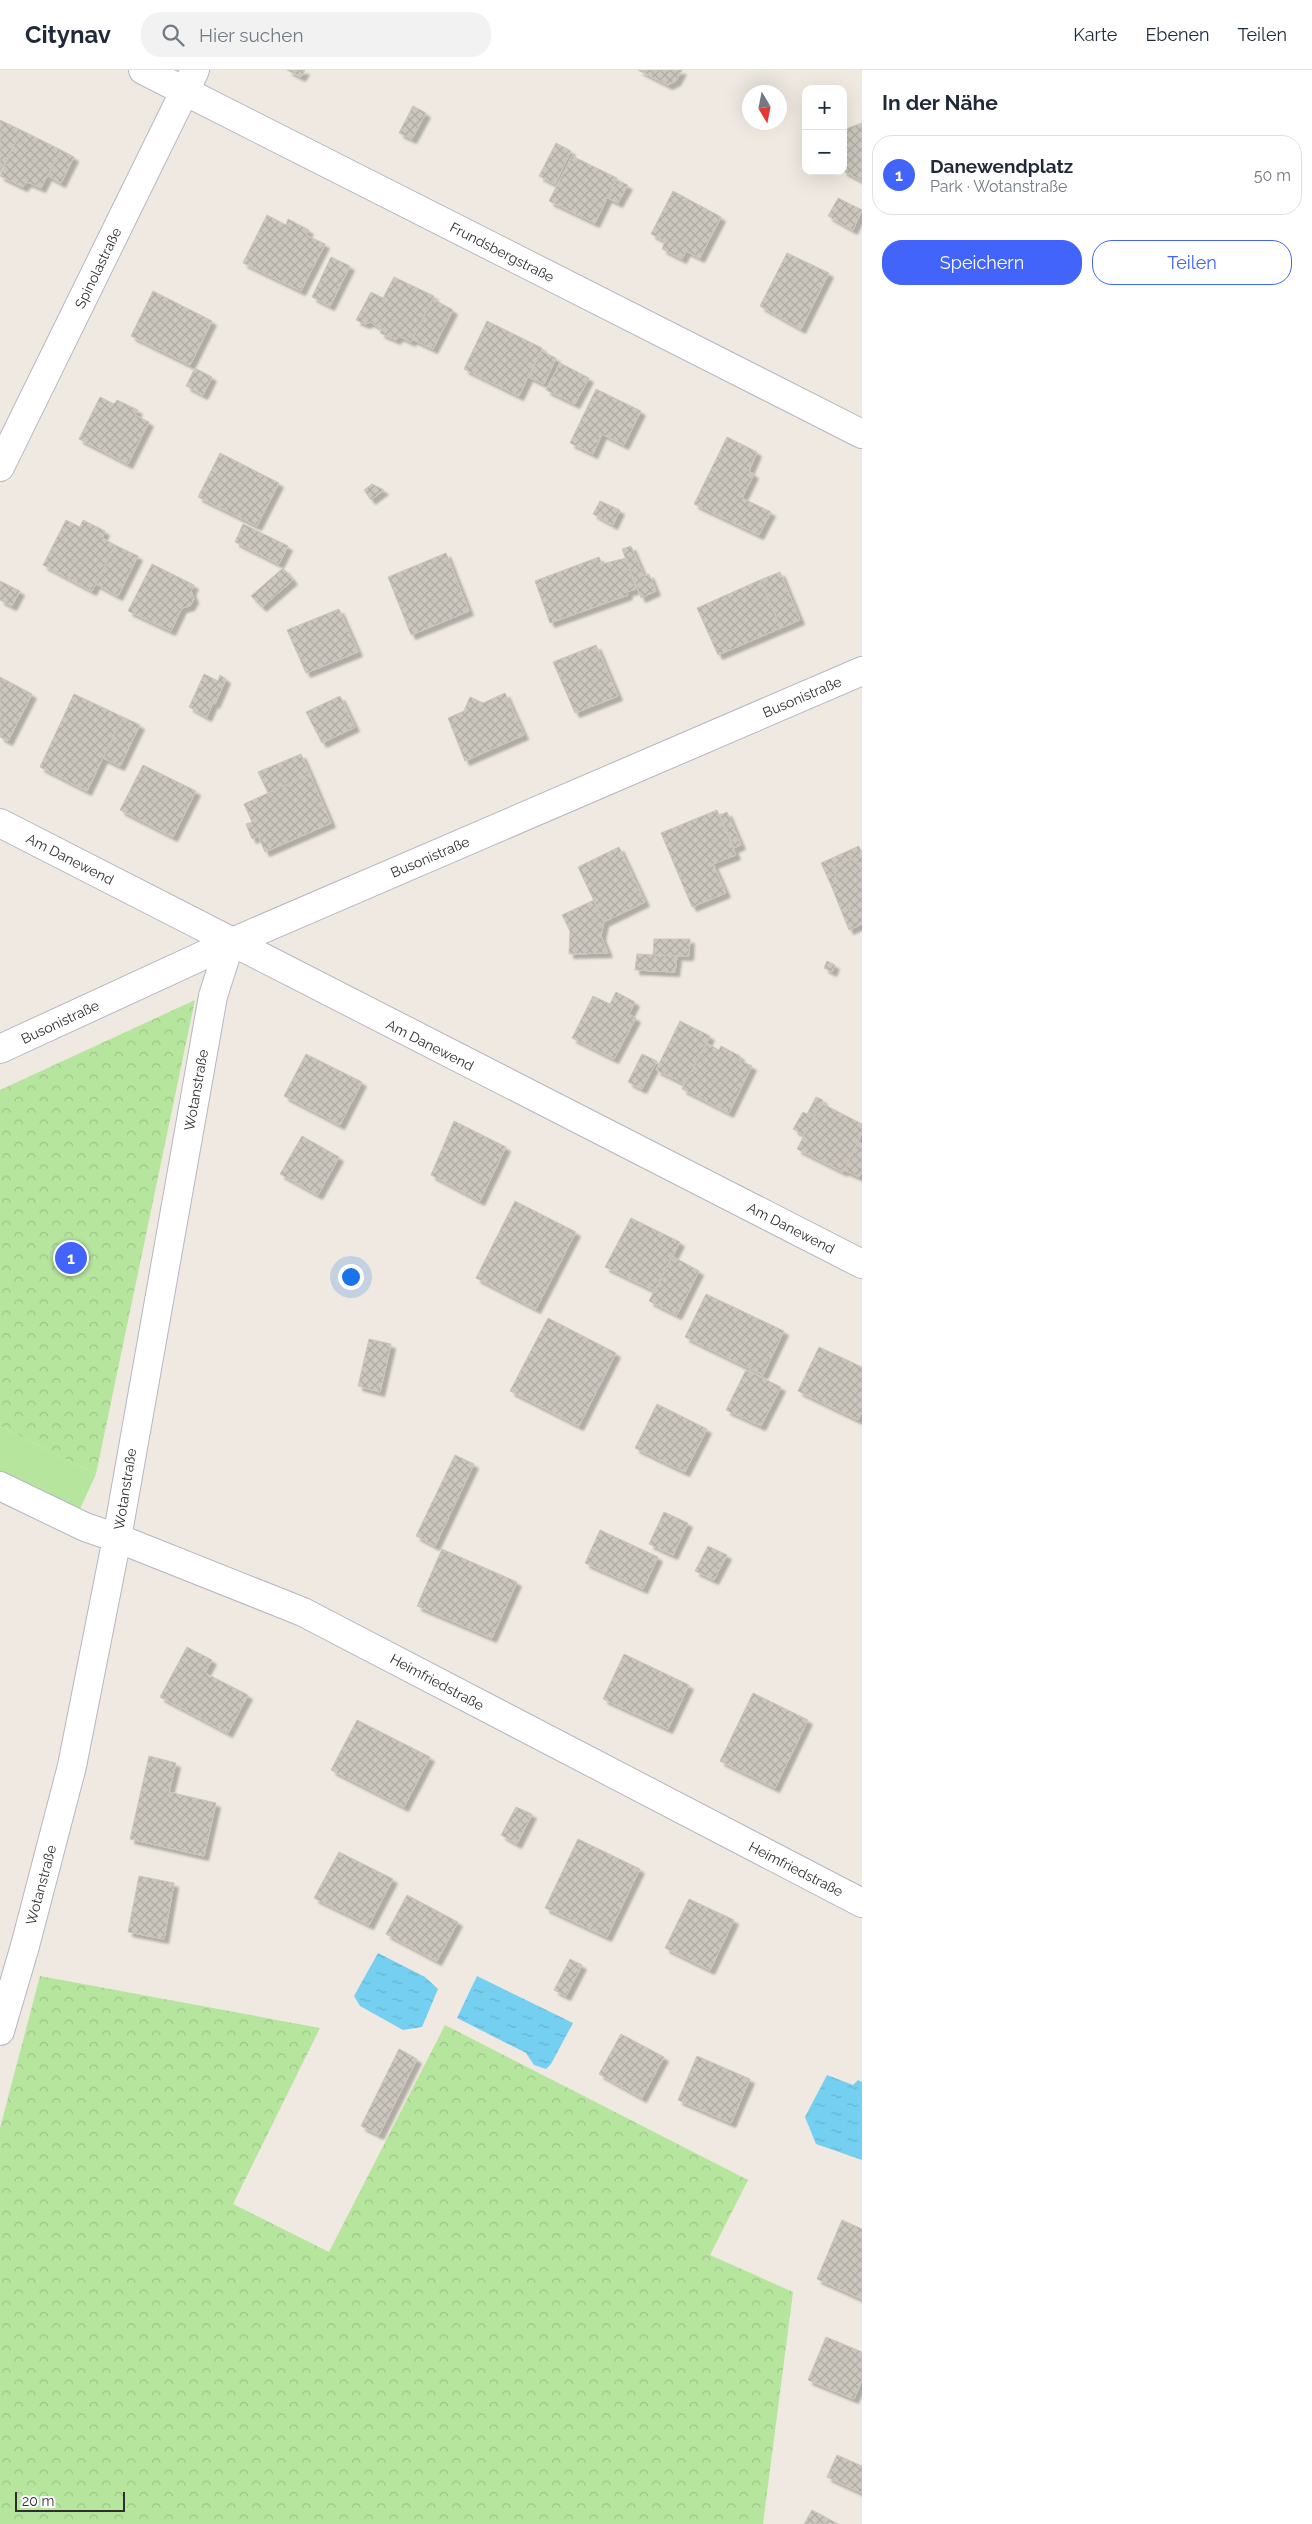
<!DOCTYPE html>
<html lang="de">
<head>
<meta charset="utf-8">
<style>
  :root { --surface:#fff; --page:#f2f2f3; --text:#1f2937; --muted:#747a83; --line:#e0e1e3; --accent:#4264fb }
  body { margin:0; font-family:Raleway,sans-serif; background:var(--page); color:var(--text) }
  .controls { position:absolute; right:15px; top:15px; display:grid; overflow:hidden; border-radius:10px; box-shadow:0 5px 20px #0002 }
  .controls button { width:45px; height:45px; display:grid; place-items:center; padding:0; border:0; border-bottom:1px solid var(--line); background:var(--surface); color:var(--text); font:25px sans-serif }
  .compass { position:absolute; left:742px; top:15px; width:45px; height:45px; border-radius:50%; background:var(--surface); box-shadow:0 5px 20px #0002; rotate:170deg }
  .scale { position:absolute; left:15px; bottom:12px; width:110px; box-sizing:border-box; padding-left:5px; border:2px solid #2e2e2e; border-top:0; font-size:14px; line-height:18px; white-space:nowrap; color:#2e2e2e; -webkit-text-stroke:4px #fff; paint-order:stroke }
  .you { position:absolute; left:350px; top:1206px; width:18px; height:18px; margin:-12px; border:4px solid #fff; border-radius:50%; background:#1a73e8; box-shadow:0 0 0 8px #1a73e833 }
  .badge { display:grid; place-items:center; width:32px; height:32px; border-radius:50%; background:var(--accent); color:#fff; font-size:16px; font-weight:700 }
  .pin { position:absolute; translate:-50% -50%; border:2px solid #fff; box-shadow:0 1px 5px #0006 }
  .list { margin:0; padding:0; list-style:none }
  h2 { display:flex; justify-content:space-between; align-items:center; height:65px; margin:0; padding:0 20px; font-size:21px }
  h2 small { font-size:16px; font-weight:400; color:var(--muted) }
  .list li { display:grid; grid-template-columns:32px 1fr auto; gap:15px; align-items:center; box-sizing:border-box; height:80px; margin:0 10px 10px; padding:0 10px; border:1px solid var(--line); border-radius:20px }
  .list b { display:block; font-size:19px; white-space:nowrap }
  .list p { margin:0; font-size:16px; white-space:nowrap; color:var(--muted) }
  .list em { font-size:16px; font-style:normal; color:var(--muted) }
  .actions { display:flex; gap:10px; padding:15px 20px }
  .actions a { flex:1; padding:11px 0; border:1px solid var(--accent); border-radius:20px; text-align:center; font-size:18px; color:var(--accent) }
  .actions .main { background:var(--accent); color:#fff }
  .icon { flex:none; width:28px; height:28px; fill:none; stroke:currentColor; stroke-width:2; stroke-linecap:round; stroke-linejoin:round }
  .map { position:relative; flex:none; width:862px; height:2454px; overflow:hidden }
  header { display:flex; align-items:center; gap:30px; box-sizing:border-box; height:70px; padding:0 25px; background:var(--surface); border-bottom:1px solid var(--line) }
  header strong { font-size:24px }
  nav { display:flex; gap:28px; margin-inline-start:auto; font-size:18px }
  .search { width:350px; height:45px; background:var(--page); display:flex; align-items:center; gap:12px; box-sizing:border-box; padding:0 18px; border-radius:20px; color:var(--muted); font-size:19px }
  main { display:flex }
  aside { flex:1; background:var(--surface) }
  .map>svg:first-child { display:block }
  .grass { fill:#b6e59e }
  .forest { fill:url(#forest-crowns) }
  .water { fill:url(#water-ripples) }
  .building { fill:url(#building-cross-hatch); stroke:#cbc5ba; filter:url(#shadow) }
  .lines { fill:none; stroke-linecap:round; stroke-linejoin:round }
  .minor-casing { stroke:#b4b7c1; stroke-width:30 }
  .minor { stroke:#fff; stroke-width:28 }
  .labels { text-anchor:middle; stroke-width:4; stroke-linejoin:round; paint-order:stroke }
  .street-label { font-size:14px; fill:#2e2e2e; stroke:#fff }
</style>
</head>
<body>
<header>
<strong>Citynav</strong>
<div class="search"><svg class="icon" aria-label="search" viewBox="0 0 24 24"><circle cx="10" cy="10" r="6"/><path d="M15 15l6 6"/></svg>Hier suchen</div>
<nav><a>Karte</a><a>Ebenen</a><a>Teilen</a></nav>
</header>
<main>
<div class="map">
<svg width="862" height="2454" viewBox="0 0 862 2454">
  <defs>
    <pattern id="forest-crowns" width="20" height="18" patternUnits="userSpaceOnUse" patternTransform="scale(1.25)"><rect width="20" height="18" fill="#b6e59e"/><path d="M2 6a3 3 0 1 1 6 0M12 15a3 3 0 1 1 6 0" fill="none" stroke="#9dc588"/></pattern>
    <pattern id="water-ripples" width="26" height="14" patternUnits="userSpaceOnUse" patternTransform="scale(1.25)"><rect width="26" height="14" fill="#75cff0"/><path d="M2 4q2-2 4 0t4 0M15 11q2-2 4 0t4 0" fill="none" stroke="#66b2ce"/></pattern>
    <pattern id="building-cross-hatch" width="8" height="8" patternUnits="userSpaceOnUse" patternTransform="scale(1.25)"><rect width="8" height="8" fill="#cbc7bf"/><path d="M0 0l8 8M0 8l8-8" fill="none" stroke="#afaba4"/></pattern>
    <filter id="shadow"><feDropShadow dx="4.5" dy="4.5" stdDeviation="1" flood-color="#0004"/></filter>
  </defs>
  <rect width="100%" height="100%" fill="#efe9e1"/>
  <path class="grass" d="M 0,1356 L 96,1404 L 80,1439 L 0,1401 Z"/>
  <path class="forest" d="M 195,930 L 96,1404 L 0,1356 L 0,1020 Z
    M 40,1906 L 320,1958 L 233,2134 L 329,2182 L 445,1955 L 748,2110 L 710,2185 L 793,2222 L 763,2454 L 0,2454 L 0,2058 Z"/>
  <path class="water" d="M 378,1883 L 425,1907 L 438,1919 L 422,1957 L 403,1960 L 360,1936 L 354,1926 Z
    M 477,1906 L 573,1953 L 551,1994 L 546,1999 L 534,1995 L 526,1983 L 457,1948 Z
    M 827,2005 L 853,2015 L 858,2010 L 862,2012 L 862,2090 L 816,2074 L 805,2047 Z"/>
  <path class="building" d="M 287,0 L 305,0 L 301,7 Z
    M 638,0 L 682,0 L 676,11 L 668,15 Z
    M 413,36 L 426,43 L 412,69 L 399,63 Z
    M 0,50 L 21,60 L 0,103 Z
    M 862,53 L 862,111 L 843,101 L 843,60 Z
    M 21,60 L 61,80 L 41,118 L 27,112 L 23,117 L 0,106 Z
    M 556,73 L 571,81 L 555,114 L 539,106 Z
    M 61,80 L 74,87 L 61,113 L 48,106 Z
    M 572,86 L 617,108 L 595,153 L 549,131 Z
    M 616,110 L 628,115 L 618,133 L 608,128 Z
    M 673,121 L 721,147 L 700,188 L 686,181 L 682,189 L 662,179 L 665,171 L 651,164 Z
    M 838,128 L 862,140 L 853,160 L 828,146 Z
    M 267,145 L 286,155 L 288,149 L 309,160 L 306,165 L 325,174 L 301,221 L 243,193 Z
    M 787,183 L 829,203 L 801,259 L 760,236 Z
    M 331,187 L 350,196 L 330,236 L 312,227 Z
    M 394,207 L 434,226 L 411,272 L 399,266 L 396,270 L 380,263 L 382,259 L 370,252 L 365,254 L 356,250 L 371,222 L 383,228 Z
    M 153,221 L 212,251 L 190,295 L 131,266 Z
    M 433,229 L 453,240 L 433,279 L 412,269 Z
    M 487,251 L 542,278 L 519,326 L 464,299 Z
    M 541,281 L 556,288 L 544,314 L 529,307 Z
    M 560,293 L 589,308 L 575,334 L 546,320 Z
    M 195,298 L 212,307 L 203,325 L 186,316 Z
    M 596,319 L 641,341 L 624,375 L 602,364 L 593,384 L 570,373 Z
    M 100,327 L 114,334 L 117,330 L 138,340 L 135,345 L 149,352 L 128,394 L 79,369 Z
    M 727,367 L 757,382 L 749,401 L 754,404 L 742,428 L 771,442 L 759,465 L 694,434 Z
    M 220,383 L 279,413 L 257,456 L 198,427 Z
    M 372,414 L 384,420 L 371,430 L 364,420 Z
    M 600,431 L 620,440 L 613,455 L 593,444 Z
    M 66,450 L 80,457 L 83,450 L 105,461 L 102,468 L 115,475 L 92,521 L 43,495 Z
    M 243,454 L 288,476 L 279,494 L 235,472 Z
    M 115,475 L 138,486 L 118,526 L 96,514 Z
    M 631,476 L 644,506 L 649,504 L 656,521 L 641,528 L 622,479 Z
    M 446,483 L 469,541 L 411,565 L 388,507 Z
    M 599,487 L 602,494 L 626,488 L 636,519 L 627,522 L 628,525 L 550,553 L 535,511 Z
    M 152,494 L 194,515 L 191,521 L 194,529 L 190,536 L 182,538 L 171,561 L 128,541 Z
    M 283,498 L 293,510 L 262,537 L 251,526 Z
    M 780,502 L 800,550 L 781,558 L 760,510 Z
    M 760,510 L 781,558 L 718,585 L 697,538 Z
    M 0,511 L 20,521 L 12,536 L 0,530 Z
    M 339,539 L 358,582 L 306,603 L 287,560 Z
    M 596,575 L 618,626 L 575,643 L 553,592 Z
    M 204,604 L 218,611 L 220,605 L 226,609 L 215,634 L 195,624 Z
    M 0,607 L 32,624 L 8,671 L 0,667 Z
    M 505,623 L 524,665 L 465,691 L 448,648 L 464,641 L 470,627 L 483,633 Z
    M 74,624 L 123,647 L 87,721 L 40,697 Z
    M 195,624 L 213,633 L 207,647 L 189,637 Z
    M 340,626 L 355,657 L 322,673 L 306,642 Z
    M 123,647 L 140,655 L 120,696 L 103,688 Z
    M 301,684 L 310,704 L 268,723 L 258,702 Z
    M 143,695 L 196,721 L 173,767 L 120,740 Z
    M 310,704 L 331,753 L 265,782 L 258,766 L 252,769 L 246,754 L 252,752 L 244,734 Z
    M 717,740 L 736,785 L 713,794 L 726,823 L 692,837 L 661,763 Z
    M 727,742 L 741,775 L 734,778 L 720,745 Z
    M 859,776 L 862,784 L 862,802 L 854,788 L 832,797 L 838,812 L 831,815 L 821,793 Z
    M 619,777 L 645,832 L 604,852 L 578,797 Z
    M 854,788 L 862,802 L 862,846 L 854,849 L 848,836 L 841,840 L 831,815 L 838,812 L 832,797 Z
    M 594,830 L 604,852 L 601,866 L 608,883 L 569,884 L 570,861 L 562,845 Z
    M 848,836 L 854,849 L 862,846 L 862,854 L 849,860 L 841,840 Z
    M 654,869 L 690,869 L 689,886 L 653,885 Z
    M 637,884 L 677,886 L 675,902 L 635,900 Z
    M 827,891 L 835,895 L 832,902 L 824,898 Z
    M 616,922 L 635,932 L 629,944 L 636,948 L 614,989 L 572,968 L 593,926 L 610,934 Z
    M 680,951 L 710,966 L 685,1014 L 656,1000 Z
    M 706,973 L 719,980 L 721,976 L 740,986 L 739,990 L 752,996 L 729,1043 L 682,1019 Z
    M 306,984 L 362,1012 L 340,1055 L 284,1026 Z
    M 642,984 L 657,991 L 642,1019 L 628,1012 Z
    M 816,1027 L 823,1030 L 804,1065 L 793,1059 L 803,1042 L 807,1044 Z
    M 821,1033 L 862,1054 L 862,1063 L 843,1102 L 797,1079 Z
    M 454,1051 L 506,1077 L 480,1131 L 431,1105 Z
    M 302,1066 L 339,1087 L 318,1125 L 280,1104 Z
    M 858,1072 L 862,1074 L 862,1102 L 859,1107 L 844,1100 Z
    M 515,1131 L 576,1162 L 536,1239 L 476,1208 Z
    M 631,1148 L 680,1172 L 655,1221 L 605,1197 Z
    M 672,1186 L 699,1201 L 677,1245 L 649,1231 Z
    M 706,1224 L 784,1261 L 763,1305 L 685,1267 Z
    M 548,1248 L 616,1283 L 579,1356 L 510,1321 Z
    M 369,1269 L 391,1274 L 380,1322 L 358,1316 Z
    M 819,1277 L 862,1297 L 862,1342 L 858,1350 L 798,1321 Z
    M 746,1300 L 781,1317 L 761,1356 L 726,1340 Z
    M 657,1334 L 707,1359 L 685,1402 L 635,1378 Z
    M 455,1385 L 474,1394 L 435,1476 L 416,1466 Z
    M 664,1442 L 688,1453 L 673,1485 L 649,1474 Z
    M 600,1460 L 658,1487 L 643,1519 L 585,1493 Z
    M 708,1476 L 727,1485 L 714,1510 L 695,1501 Z
    M 442,1479 L 517,1512 L 492,1568 L 417,1536 Z
    M 187,1577 L 212,1590 L 205,1603 L 248,1625 L 228,1663 L 160,1627 Z
    M 624,1584 L 689,1615 L 668,1659 L 603,1629 Z
    M 753,1623 L 808,1650 L 775,1718 L 720,1691 Z
    M 357,1650 L 430,1687 L 404,1737 L 331,1700 Z
    M 149,1686 L 176,1693 L 169,1722 L 216,1733 L 204,1786 L 130,1769 Z
    M 516,1737 L 532,1744 L 517,1774 L 501,1765 Z
    M 578,1769 L 640,1799 L 607,1867 L 545,1838 Z
    M 339,1782 L 393,1809 L 369,1855 L 314,1828 Z
    M 139,1806 L 174,1813 L 164,1869 L 128,1862 Z
    M 407,1825 L 458,1852 L 437,1891 L 386,1864 Z
    M 689,1829 L 734,1850 L 710,1900 L 665,1878 Z
    M 570,1889 L 582,1895 L 566,1926 L 554,1920 Z
    M 621,1964 L 664,1987 L 642,2028 L 599,2004 Z
    M 399,1979 L 417,1989 L 379,2065 L 361,2056 Z
    M 697,1986 L 750,2009 L 731,2053 L 678,2030 Z
    M 842,2150 L 862,2159 L 862,2229 L 817,2209 Z
    M 826,2267 L 862,2282 L 862,2310 L 854,2329 L 808,2310 Z
    M 837,2385 L 862,2396 L 862,2423 L 827,2407 Z
    M 812,2440 L 838,2454 L 804,2454 Z"/>
  <g class="lines">
    <defs>
      <path id="minor" d="M 143,0 L 862,364
        M 0,397 L 195,0
        M 0,753 L 862,1194
        M 0,979 L 230,873 L 862,601
        M 0,1416 L 85,1457 L 117,1468 L 303,1542 L 862,1833
        M 0,1961 L 25,1876 L 72,1696 L 117,1468 L 213,926 L 230,873"/>
    </defs>
    <use href="#minor" class="minor-casing"/>
    <use href="#minor" class="minor"/>
  </g>
  <g class="labels">
    <g class="street-label">
      <text transform="translate(502 182) rotate(27)" y="5">Frundsbergstraße</text>
      <text transform="translate(98 198) rotate(-64)" y="5">Spinolastraße</text>
      <text transform="translate(802 627) rotate(-23)" y="5">Busonistraße</text>
      <text transform="translate(430 787) rotate(-23)" y="5">Busonistraße</text>
      <text transform="translate(70 789) rotate(27)" y="5">Am Danewend</text>
      <text transform="translate(60 952) rotate(-25)" y="5">Busonistraße</text>
      <text transform="translate(430 975) rotate(27)" y="5">Am Danewend</text>
      <text transform="translate(196 1020) rotate(-80)" y="5">Wotanstraße</text>
      <text transform="translate(791 1158) rotate(27)" y="5">Am Danewend</text>
      <text transform="translate(125 1419) rotate(-81)" y="5">Wotanstraße</text>
      <text transform="translate(437 1612) rotate(28)" y="5">Heimfriedstraße</text>
      <text transform="translate(796 1799) rotate(27)" y="5">Heimfriedstraße</text>
      <text transform="translate(41 1815) rotate(-75)" y="5">Wotanstraße</text>
    </g>
  </g>
</svg>
<div class="controls">
<button>+</button>
<button>−</button>
</div>
<svg class="compass" viewBox="-18 -18 36 36"><path d="M0-13l5 13h-10z" fill="#e53935"/><path d="M0 13l5-13h-10z" fill="#747a83"/></svg>
<div class="scale">20 m</div>
<div class="you"></div>
<div class="pin badge" style="left:71px;top:1188px">1</div>
</div>
<aside>
<h2>In der Nähe<small></small></h2>
<ul class="list">
<li><span class="badge">1</span><div><b>Danewendplatz</b><p>Park · Wotanstraße</p></div><em>50 m</em></li>
</ul>
<div class="actions"><a class="main">Speichern</a><a>Teilen</a></div>
</aside>
</main>
</body>
</html>
